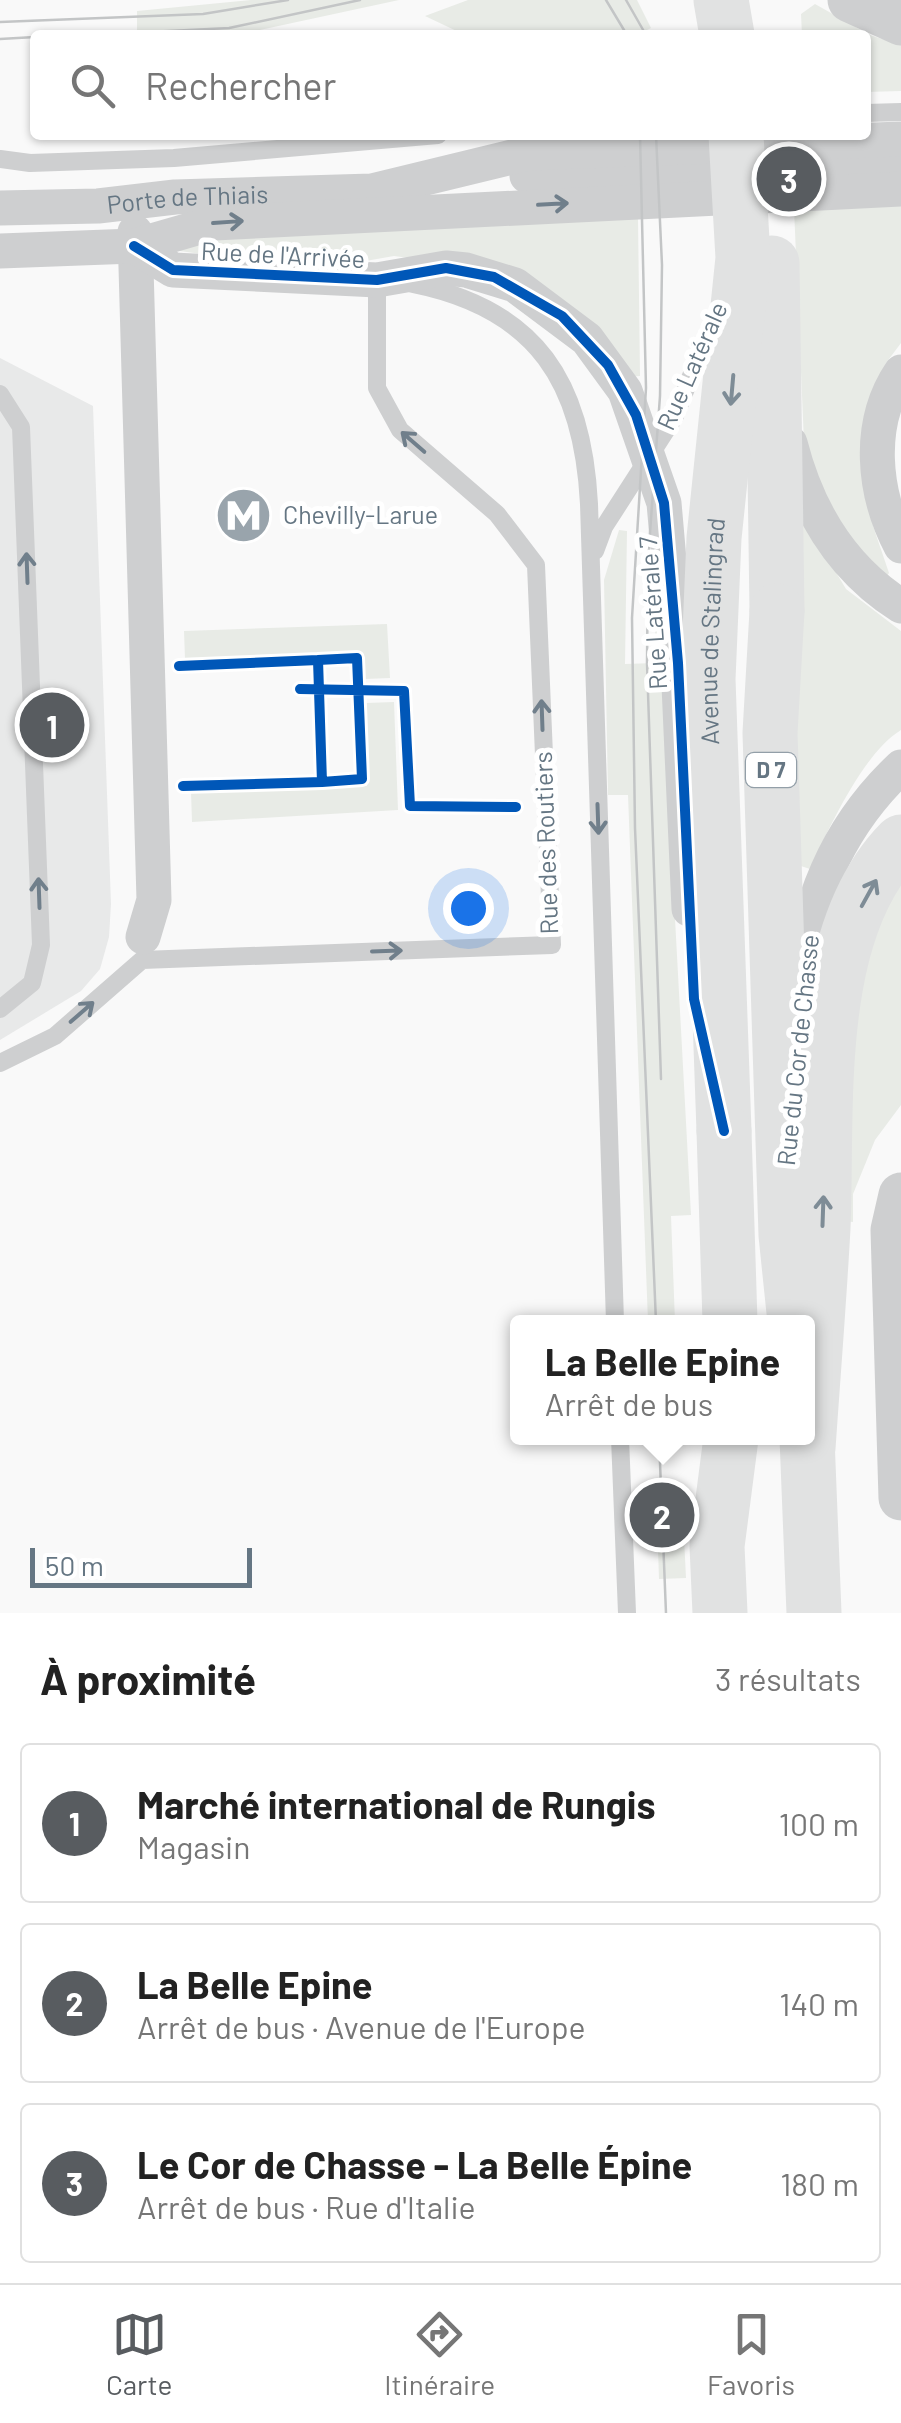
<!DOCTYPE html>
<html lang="fr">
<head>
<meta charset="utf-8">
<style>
  :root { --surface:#fff; --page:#f2f2f2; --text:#222; --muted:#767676; --line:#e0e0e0; --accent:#585c60 }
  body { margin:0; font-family:Barlow,sans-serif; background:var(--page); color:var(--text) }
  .scale { position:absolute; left:30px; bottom:25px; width:222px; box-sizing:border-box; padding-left:10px; border:5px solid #657683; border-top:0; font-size:28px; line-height:35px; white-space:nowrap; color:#657683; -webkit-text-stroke:8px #fff; paint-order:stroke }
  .you { position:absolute; left:468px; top:908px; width:35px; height:35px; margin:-25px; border:8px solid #fff; border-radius:50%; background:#1a73e8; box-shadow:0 0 0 15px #1a73e833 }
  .badge { display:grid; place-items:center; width:65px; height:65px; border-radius:50%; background:var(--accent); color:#fff; font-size:32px; font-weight:700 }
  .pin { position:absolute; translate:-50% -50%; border:5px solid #fff; box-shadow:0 2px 10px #0006 }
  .popup { position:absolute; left:510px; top:1315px; width:305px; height:130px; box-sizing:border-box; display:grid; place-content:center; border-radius:10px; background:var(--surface); filter:drop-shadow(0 2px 8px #0005); font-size:32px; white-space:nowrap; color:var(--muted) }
  .popup b { font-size:38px; color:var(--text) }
  .popup::after { content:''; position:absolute; left:50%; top:100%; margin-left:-20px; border:20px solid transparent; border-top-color:var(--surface) }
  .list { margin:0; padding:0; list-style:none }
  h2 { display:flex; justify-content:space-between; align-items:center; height:130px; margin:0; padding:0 40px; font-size:42px }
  h2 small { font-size:32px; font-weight:400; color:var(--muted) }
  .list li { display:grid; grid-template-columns:65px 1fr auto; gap:30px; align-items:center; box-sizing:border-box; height:160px; margin:0 20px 20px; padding:0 20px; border:2px solid var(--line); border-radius:10px }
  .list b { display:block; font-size:38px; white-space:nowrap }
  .list p { margin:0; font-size:32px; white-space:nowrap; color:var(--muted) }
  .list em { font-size:32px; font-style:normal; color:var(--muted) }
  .icon { flex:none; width:55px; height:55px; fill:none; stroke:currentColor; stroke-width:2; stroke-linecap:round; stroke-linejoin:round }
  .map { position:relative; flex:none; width:901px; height:1613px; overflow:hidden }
  .search { position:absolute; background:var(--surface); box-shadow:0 2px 8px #0004; left:30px; right:30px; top:30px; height:110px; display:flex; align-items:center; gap:25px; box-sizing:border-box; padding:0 35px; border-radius:10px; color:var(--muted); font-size:38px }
  .sheet { height:670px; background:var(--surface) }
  nav { display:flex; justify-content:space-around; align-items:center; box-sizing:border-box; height:140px; border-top:2px solid var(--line); background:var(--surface); font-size:28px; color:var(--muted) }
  nav a { display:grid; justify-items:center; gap:5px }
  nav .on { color:var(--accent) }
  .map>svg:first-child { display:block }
  .built { fill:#e8e9e9 }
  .green { fill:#e8ebe6 }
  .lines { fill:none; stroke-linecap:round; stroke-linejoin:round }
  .service { stroke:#cecfd0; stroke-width:18 }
  .minor { stroke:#cecfd0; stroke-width:35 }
  .tertiary { stroke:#cecfd0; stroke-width:45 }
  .primary { stroke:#e1e2e2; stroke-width:55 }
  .trunk { stroke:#e1e2e2; stroke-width:55 }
  .tram { stroke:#c3c5c6; stroke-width:2.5 }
  .cycleway-casing { stroke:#fff; stroke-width:16 }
  .cycleway { stroke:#0057b8; stroke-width:10 }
  .oneway { stroke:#707f8b }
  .oneway2 { stroke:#7e8c96 }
  .labels { text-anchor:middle; stroke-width:10; stroke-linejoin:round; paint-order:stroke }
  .shield { fill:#fff; stroke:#939fa8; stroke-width:2.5 }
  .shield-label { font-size:22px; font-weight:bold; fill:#657683 }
  .street-label { font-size:25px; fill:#657683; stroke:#fff }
  .poi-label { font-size:25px; fill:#657683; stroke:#fff; text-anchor:start }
</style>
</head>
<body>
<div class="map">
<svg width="901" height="1613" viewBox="0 0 901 1613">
  <rect width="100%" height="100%" fill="#f9f9f9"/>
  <path class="built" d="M 0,358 L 93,406 L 111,904 L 109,937 L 100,969 L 81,991 L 0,1040 Z"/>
  <path class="green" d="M 251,0 L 399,0 L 236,35 L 137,35 L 137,11 Z
    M 468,0 L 637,0 L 651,28 L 637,35 L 465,35 L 425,16 Z
    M 815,4 L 870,35 L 901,45 L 901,91 L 866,92 L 866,35 L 802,35 L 801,14 Z
    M 901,203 L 901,343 L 886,363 L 865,416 L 873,526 L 889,573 L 884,580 L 824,506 L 804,442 L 794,208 Z
    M 638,218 L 640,376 L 626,377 L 582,322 L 431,261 L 394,256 L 314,270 L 180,251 L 180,247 L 206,238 Z
    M 785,487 L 846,589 L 901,631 L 901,730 C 863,753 829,828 810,869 L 801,866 Z
    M 619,530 L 627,531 L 625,664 L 655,663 L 656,566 L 691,1215 L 671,1216 L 675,1322 L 648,1322 L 628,795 L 608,795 L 604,580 Z
    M 387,624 L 390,678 L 365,679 L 362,653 L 185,659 L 184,631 Z
    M 394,702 L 398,810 L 192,822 L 191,792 L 367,786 L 366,703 Z
    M 901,866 L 901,1105 L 875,1140 L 853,1194 L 853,1222 L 835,1220 L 859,956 Z
    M 683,1517 L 686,1578 L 659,1579 L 657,1518 Z"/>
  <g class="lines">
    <path class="service" d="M 866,113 L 901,112
      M 0,159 L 30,163 L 174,158 L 438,135
      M 413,284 C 538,309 583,384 589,504 L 615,1322
      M 0,394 L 21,427 L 41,945 L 32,983 L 0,1009
      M 595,551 L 604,527 L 674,418 L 715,317
      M 0,1063 L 55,1036 L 142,960 L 552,945 L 536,565 L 497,514 L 400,430 L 377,388 L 377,280 L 382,280
      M 620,1438 L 627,1613"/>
    <g class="minor">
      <path d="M 527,176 L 901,162"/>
      <path id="s1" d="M 0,208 L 98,206 L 175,197 L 372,191 L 529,153 L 901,139"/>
      <path d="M 135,232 L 154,900 L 143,937"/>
      <path d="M 134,246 L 173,270 L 377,280 L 446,268 L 466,270 L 515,285 L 587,339 L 625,391 L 664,503 L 678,663 L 689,909"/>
      <path d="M 0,251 L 134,246 L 214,223 L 901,189"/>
      <path d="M 901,372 C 866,424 873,493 901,546"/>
      <path d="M 790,443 C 807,510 841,568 901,606"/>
      <path d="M 799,995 C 803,907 837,827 901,767"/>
    </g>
    <path class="tertiary" d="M 850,0 L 901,23
      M 901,1195 L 893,1230 L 901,1498"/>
    <g class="primary">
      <path d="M 721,0 L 727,35"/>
      <path d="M 772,263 L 777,611"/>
      <path id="s2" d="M 724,1131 L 708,679 L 714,538 L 743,258 L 736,135"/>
    </g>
    <path class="trunk" d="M 777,611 L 770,733 L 786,1235 L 795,1322
      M 724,1131 L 730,1322
      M 807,1438 L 814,1613
      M 808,1448 C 813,1375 819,1301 823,1228 C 828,1110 811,933 901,842
      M 720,1613 L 717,1546 L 731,1438"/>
    <path class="tram" d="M 606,0 L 627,35
      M 626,0 L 646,35
      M 0,22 L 203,14 L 288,0
      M 89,35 L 229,28 L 360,0
      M 0,39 L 35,37
      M 640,135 L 646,388 L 632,618 L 635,828 L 656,1322
      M 656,135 L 662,265 L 660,396 L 648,560 L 647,663 L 661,1079
      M 659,1438 L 666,1613"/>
    <defs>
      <path id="cycleway" d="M 134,246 L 173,270 L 377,280 L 446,268 L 494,277 L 562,316 L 608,365 L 636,415 L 664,503 L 678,663 L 694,999 L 724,1131
        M 318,660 L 357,658 L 362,779 L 322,782
        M 179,666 L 318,660 L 322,782 L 183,786
        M 300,689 L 404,691 L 410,806 L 516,807"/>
    </defs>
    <use href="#cycleway" class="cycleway-casing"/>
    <use href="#cycleway" class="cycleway"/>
  </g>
  <defs><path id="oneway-shaft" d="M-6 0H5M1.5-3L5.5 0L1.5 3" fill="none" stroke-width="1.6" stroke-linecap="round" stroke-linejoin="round" transform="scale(2.5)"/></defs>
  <g class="oneway">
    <use href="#oneway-shaft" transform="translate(553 204) rotate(-3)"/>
    <use href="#oneway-shaft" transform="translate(228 222) rotate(-4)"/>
    <use href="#oneway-shaft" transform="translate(413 442) rotate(-139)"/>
    <use href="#oneway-shaft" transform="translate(27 568) rotate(-92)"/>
    <use href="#oneway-shaft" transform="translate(542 715) rotate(-92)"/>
    <use href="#oneway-shaft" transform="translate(598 819) rotate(88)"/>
    <use href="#oneway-shaft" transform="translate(39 893) rotate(-92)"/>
    <use href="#oneway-shaft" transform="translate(387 951) rotate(-2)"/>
    <use href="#oneway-shaft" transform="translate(82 1012) rotate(-41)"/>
  </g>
  <g class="oneway2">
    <use href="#oneway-shaft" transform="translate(732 390) rotate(95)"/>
    <use href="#oneway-shaft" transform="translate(869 893) rotate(-61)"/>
    <use href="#oneway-shaft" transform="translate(823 1211) rotate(-88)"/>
  </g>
  <defs>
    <symbol id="metro-disc" viewBox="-11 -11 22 22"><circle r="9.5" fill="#99a4ac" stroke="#fff"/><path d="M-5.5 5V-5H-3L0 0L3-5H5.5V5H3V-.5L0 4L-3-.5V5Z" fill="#fff"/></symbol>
  </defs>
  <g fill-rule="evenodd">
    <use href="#metro-disc" x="212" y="484" width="63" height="63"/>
  </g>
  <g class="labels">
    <rect class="shield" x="746" y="753" width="50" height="34" rx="8"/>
    <g class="shield-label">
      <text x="771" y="778">D 7</text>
    </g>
    <g class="street-label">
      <text dy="9" stroke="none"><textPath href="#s1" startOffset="188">Porte de Thiais</textPath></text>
      <text transform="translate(283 255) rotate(3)" y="9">Rue de l'Arrivée</text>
      <text transform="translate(692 366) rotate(-66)" y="9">Rue Latérale</text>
      <text transform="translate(653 613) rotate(-94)" y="9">Rue Latérale 7</text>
      <text dy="9" stroke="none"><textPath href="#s2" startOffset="500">Avenue de Stalingrad</textPath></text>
      <text transform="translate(546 843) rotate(-92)" y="9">Rue des Routiers</text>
      <text transform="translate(798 1050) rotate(-84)" y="9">Rue du Cor de Chasse</text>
    </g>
    <g class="poi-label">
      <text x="283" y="524">Chevilly-Larue</text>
    </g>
  </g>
</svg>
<div class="scale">50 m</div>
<div class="you"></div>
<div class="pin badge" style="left:52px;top:725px">1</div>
<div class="pin badge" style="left:662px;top:1515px">2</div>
<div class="popup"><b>La Belle Epine</b>Arrêt de bus</div>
<div class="pin badge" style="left:789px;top:179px">3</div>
<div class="search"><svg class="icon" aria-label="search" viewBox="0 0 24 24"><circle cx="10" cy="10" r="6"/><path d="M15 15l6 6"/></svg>Rechercher</div>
</div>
<section class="sheet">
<h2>À proximité<small>3 résultats</small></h2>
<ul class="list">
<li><span class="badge">1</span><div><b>Marché international de Rungis</b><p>Magasin</p></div><em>100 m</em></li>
<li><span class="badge">2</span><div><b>La Belle Epine</b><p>Arrêt de bus · Avenue de l'Europe</p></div><em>140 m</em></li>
<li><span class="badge">3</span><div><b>Le Cor de Chasse - La Belle Épine</b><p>Arrêt de bus · Rue d'Italie</p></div><em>180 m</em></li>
</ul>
</section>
<nav>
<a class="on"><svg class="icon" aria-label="map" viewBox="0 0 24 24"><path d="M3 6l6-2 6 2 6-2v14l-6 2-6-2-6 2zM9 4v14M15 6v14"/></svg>Carte</a>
<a><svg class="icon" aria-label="directions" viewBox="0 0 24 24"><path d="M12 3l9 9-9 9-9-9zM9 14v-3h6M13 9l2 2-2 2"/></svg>Itinéraire</a>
<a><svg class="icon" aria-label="saved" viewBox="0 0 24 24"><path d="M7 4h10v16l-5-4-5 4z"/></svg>Favoris</a>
</nav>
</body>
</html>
